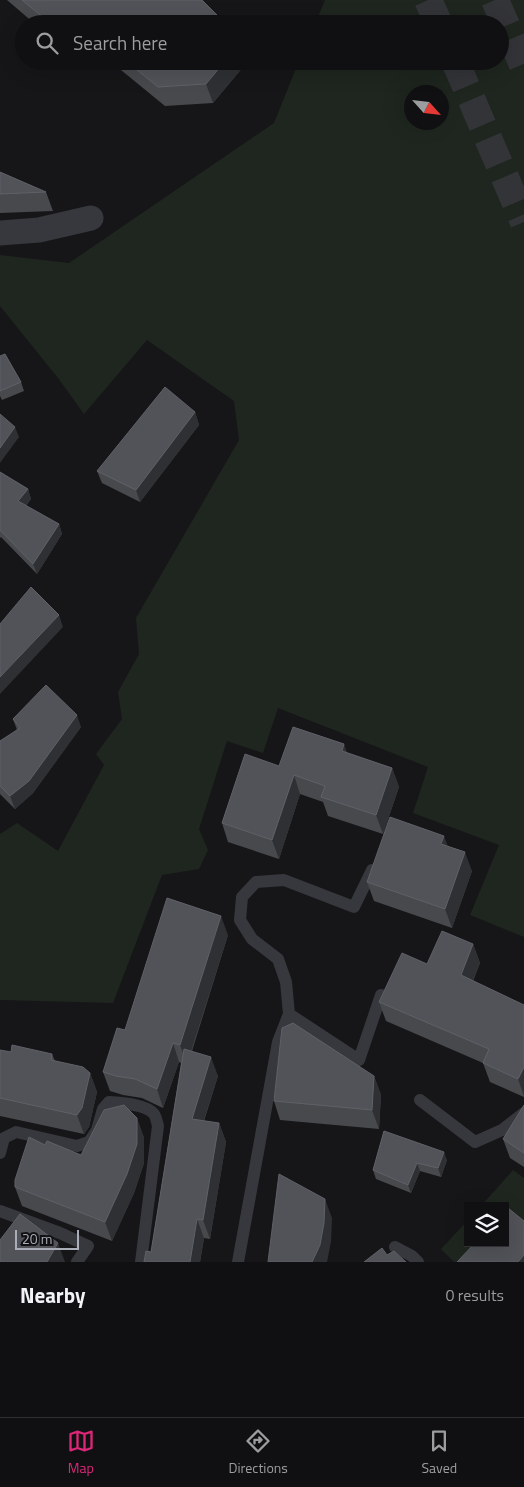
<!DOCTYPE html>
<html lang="en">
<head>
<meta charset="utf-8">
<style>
  :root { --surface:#101012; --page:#1e1e20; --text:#f1f3f6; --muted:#9c9d9f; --line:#303032; --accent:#db2777 }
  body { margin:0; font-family:"Titillium Web",sans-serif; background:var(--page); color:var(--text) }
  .controls { position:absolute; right:15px; bottom:15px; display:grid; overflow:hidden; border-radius:0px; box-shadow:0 5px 20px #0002 }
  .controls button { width:45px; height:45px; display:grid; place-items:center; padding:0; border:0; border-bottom:1px solid var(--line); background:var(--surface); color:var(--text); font:25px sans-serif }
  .compass { position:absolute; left:404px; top:85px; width:45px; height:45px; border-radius:50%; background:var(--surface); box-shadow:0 5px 20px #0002; rotate:117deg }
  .scale { position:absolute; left:15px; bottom:12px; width:64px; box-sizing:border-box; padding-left:5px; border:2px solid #a8adb8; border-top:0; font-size:14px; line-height:18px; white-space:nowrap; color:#a8adb8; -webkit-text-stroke:4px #111113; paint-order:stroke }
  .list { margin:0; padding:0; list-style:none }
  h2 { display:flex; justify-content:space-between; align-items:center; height:65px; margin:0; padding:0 20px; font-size:21px }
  h2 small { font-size:16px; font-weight:400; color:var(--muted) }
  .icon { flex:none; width:28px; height:28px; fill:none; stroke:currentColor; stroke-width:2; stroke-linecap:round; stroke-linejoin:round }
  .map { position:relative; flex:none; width:524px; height:1262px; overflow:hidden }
  .search { position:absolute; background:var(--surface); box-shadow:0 5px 20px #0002; left:15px; right:15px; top:15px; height:55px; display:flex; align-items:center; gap:12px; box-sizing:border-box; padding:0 18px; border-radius:28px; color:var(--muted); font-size:19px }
  .sheet { height:155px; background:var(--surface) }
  nav { display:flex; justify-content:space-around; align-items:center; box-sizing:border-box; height:70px; border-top:1px solid var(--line); background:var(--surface); font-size:14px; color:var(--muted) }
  nav a { display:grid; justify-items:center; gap:2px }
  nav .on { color:var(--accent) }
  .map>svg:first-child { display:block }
  .green { fill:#1e261f; fill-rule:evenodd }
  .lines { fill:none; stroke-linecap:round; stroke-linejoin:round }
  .motorway-tunnel { stroke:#333438; stroke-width:28; stroke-dasharray:28 14; stroke-linecap:butt }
  .service { stroke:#37383d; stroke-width:12 }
  .minor { stroke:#37383d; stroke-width:25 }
  .wall { fill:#47494d }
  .shaded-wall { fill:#2f3033 }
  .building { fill:#525359; stroke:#5f6168 }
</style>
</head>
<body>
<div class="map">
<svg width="524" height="1262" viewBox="0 0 524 1262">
  <rect width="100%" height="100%" fill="#161618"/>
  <path class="green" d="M 325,0 L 524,0 L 524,937 L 470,915 L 499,845 L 413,813 L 428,767 L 278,708 L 263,753 L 227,741 L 199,829 L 208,850 L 199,869 L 162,875 L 113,1003 L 0,1000 L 0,834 L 17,823 L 58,851 L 104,765 L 96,754 L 122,719 L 118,692 L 139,654 L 136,618 L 239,440 L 234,401 L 147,340 L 84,414 L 58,378 L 0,306 L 0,255 L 69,263 L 274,123 L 299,61 L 500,61 L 500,24 L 315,24 ZM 412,92 L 442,92 L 442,122 L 412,122 Z
    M 513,1170 L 524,1178 L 524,1262 L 454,1262 L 441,1249 L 468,1220 L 468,1243 L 505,1243 L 505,1206 L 481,1206 Z"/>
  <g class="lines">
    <path class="motorway-tunnel" d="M 428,0 L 439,24
      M 495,0 L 524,67
      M 455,61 L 524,222"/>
    <path class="service" d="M 289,1014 L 359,1060 L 381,995
      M 420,1100 L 475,1142 L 502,1130 L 524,1113
      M 0,1153 L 4,1138 L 16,1132 L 77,1146 L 89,1142 L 97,1130 L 103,1109 L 109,1102 C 121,1103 146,1104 154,1114 C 156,1117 157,1122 158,1126 L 141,1262
      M 0,1211 L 60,1233 L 88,1246 L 77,1262
      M 395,1247 L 412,1256 L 418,1262
      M 238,1262 L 278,1042 L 289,1014 L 286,982 L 278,959 L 252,939 L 240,920 L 242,897 L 256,882 L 284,880 L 354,907 L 372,870"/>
    <path class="minor" d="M 0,233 L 39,230 L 91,218"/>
  </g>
  <path class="wall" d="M 7,0 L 202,0 L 226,24 L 35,24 Z
    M 110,61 L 248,61 L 213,103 L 165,106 Z
    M 0,172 L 46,192 L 53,211 L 0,213 Z
    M 0,356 L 21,382 L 24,391 L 2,400 L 0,396 Z
    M 195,412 L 199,425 L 140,502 L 102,483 L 97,471 Z
    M 0,472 L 28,489 L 31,499 L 26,506 L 59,524 L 62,534 L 37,574 L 1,537 L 0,538 Z
    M 13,719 L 81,727 L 33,793 L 15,809 L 0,794 L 0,741 L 17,730 Z
    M 347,753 L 392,768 L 399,787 L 383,834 L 328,816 L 323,802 L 300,794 L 279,859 L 228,842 L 222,823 L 279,766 Z
    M 448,847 L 472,871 L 452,928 L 374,901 L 367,882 Z
    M 228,935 L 192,1051 L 218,1076 L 204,1121 L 219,1123 L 226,1142 L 210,1239 L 204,1238 L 200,1262 L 144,1262 L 151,1252 L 181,1063 L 179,1062 L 163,1108 L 142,1098 L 123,1095 L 110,1091 L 103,1072 L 125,1030 Z
    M 473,944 L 480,963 L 473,981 L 524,1005 L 524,1097 L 490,1082 L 483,1063 L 386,1021 L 379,1002 L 427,964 Z
    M 0,1050 L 11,1052 L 52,1054 L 55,1061 L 90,1073 L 97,1092 L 89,1127 L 84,1134 L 0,1116 Z
    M 374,1076 L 381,1095 L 379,1129 L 280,1120 L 274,1101 Z
    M 524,1105 L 524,1167 L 510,1158 L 503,1139 Z
    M 384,1131 L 447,1160 L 441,1177 L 420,1171 L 411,1193 L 376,1179 L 373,1170 Z
    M 144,1137 L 144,1163 L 134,1193 L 112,1241 L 22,1206 L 15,1187 L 45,1145 L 81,1155 Z"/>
  <path class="shaded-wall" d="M 225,61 L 248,61 L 213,103 L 206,84 Z
    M 195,412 L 199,425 L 140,502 L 136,490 Z
    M 15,427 L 19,437 L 0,463 L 0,448 Z
    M 28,489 L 31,499 L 22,511 L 18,501 Z
    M 59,524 L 62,534 L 37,574 L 33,564 Z
    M 59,615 L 63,627 L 0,694 L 0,677 Z
    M 77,715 L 81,727 L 33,793 L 15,809 L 10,796 Z
    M 344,744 L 351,763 L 342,751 Z
    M 392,768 L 399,787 L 383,834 L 376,815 Z
    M 294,775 L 300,794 L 279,859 L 272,840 Z
    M 444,836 L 451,855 L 441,844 Z
    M 465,852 L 472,871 L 452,928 L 445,909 Z
    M 221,916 L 228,935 L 187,1064 L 180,1045 Z
    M 473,944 L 480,963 L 467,994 L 461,975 Z
    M 173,1043 L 179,1062 L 163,1108 L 157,1089 Z
    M 211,1057 L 218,1076 L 198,1138 L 192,1119 Z
    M 524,1067 L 524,1096 L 518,1079 Z
    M 90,1073 L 97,1092 L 89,1127 L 84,1134 L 77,1115 Z
    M 374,1076 L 381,1095 L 379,1129 L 372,1110 Z
    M 137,1118 L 144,1137 L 144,1163 L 134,1193 L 112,1241 L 105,1222 Z
    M 219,1123 L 226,1142 L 210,1239 L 203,1220 Z
    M 444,1152 L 447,1160 L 441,1177 L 438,1168 Z
    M 417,1163 L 420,1171 L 411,1193 L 408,1185 Z
    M 325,1199 L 332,1218 L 331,1242 L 327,1262 L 312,1262 Z
    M 197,1219 L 204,1238 L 200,1262 L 190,1262 Z
    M 58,1243 L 65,1262 L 47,1262 Z
    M 524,1255 L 524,1262 L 518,1262 Z"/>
  <path class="building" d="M 22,0 L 202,0 L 226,24 L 51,24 Z
    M 126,61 L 225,61 L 206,84 L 158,87 Z
    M 0,172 L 46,192 L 0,194 Z
    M 5,354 L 21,382 L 0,391 L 0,356 Z
    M 165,387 L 195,412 L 136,490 L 97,471 Z
    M 0,414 L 15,427 L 0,448 Z
    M 0,472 L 28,489 L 18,501 L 59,524 L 33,564 L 0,530 Z
    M 31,587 L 59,615 L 0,677 L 0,624 Z
    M 46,685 L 77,715 L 29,781 L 10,796 L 0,786 L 0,741 L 20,728 L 13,719 Z
    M 293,727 L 344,744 L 342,751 L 392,768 L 376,815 L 321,797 L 325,786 L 294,775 L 272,840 L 222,823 L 245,754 L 279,766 Z
    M 390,817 L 444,836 L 441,844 L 465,852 L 445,909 L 367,882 Z
    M 167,898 L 221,916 L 180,1045 L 173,1043 L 157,1089 L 135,1079 L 116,1076 L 103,1072 L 117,1028 L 125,1030 Z
    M 442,931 L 473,944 L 461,975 L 524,1005 L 524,1067 L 518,1079 L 483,1063 L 489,1049 L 379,1002 L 402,953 L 427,964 Z
    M 293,1023 L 374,1076 L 372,1110 L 274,1101 L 282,1028 Z
    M 12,1045 L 52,1054 L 51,1060 L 83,1067 L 90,1073 L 82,1108 L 77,1115 L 0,1098 L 0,1050 L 11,1052 Z
    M 184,1049 L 211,1057 L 192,1119 L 219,1123 L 203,1220 L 197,1219 L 190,1262 L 144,1262 L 146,1251 L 151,1252 Z
    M 124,1105 L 137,1118 L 137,1144 L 127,1174 L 105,1222 L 15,1187 L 15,1180 L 29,1137 L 45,1145 L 47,1141 L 81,1155 L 104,1110 Z
    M 524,1105 L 524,1153 L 503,1139 Z
    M 384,1131 L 444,1152 L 438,1168 L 417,1163 L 408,1185 L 373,1170 Z
    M 279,1174 L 325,1199 L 324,1223 L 320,1245 L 312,1262 L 268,1262 Z
    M 508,1208 L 524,1221 L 524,1255 L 518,1262 L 457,1262 L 475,1243 L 505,1243 L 505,1211 Z
    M 20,1214 L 58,1243 L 47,1262 L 0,1262 L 0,1240 Z
    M 382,1248 L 387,1255 L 394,1251 L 406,1262 L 364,1262 Z"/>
</svg>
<div class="controls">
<button><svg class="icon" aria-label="layers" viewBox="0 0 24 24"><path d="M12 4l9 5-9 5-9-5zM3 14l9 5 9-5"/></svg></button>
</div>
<svg class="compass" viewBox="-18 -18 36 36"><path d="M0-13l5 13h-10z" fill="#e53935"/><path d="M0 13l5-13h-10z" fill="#9c9d9f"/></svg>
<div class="scale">20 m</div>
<div class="search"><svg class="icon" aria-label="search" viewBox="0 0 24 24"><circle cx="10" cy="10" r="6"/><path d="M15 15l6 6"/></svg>Search here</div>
</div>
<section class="sheet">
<h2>Nearby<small>0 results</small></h2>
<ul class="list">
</ul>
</section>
<nav>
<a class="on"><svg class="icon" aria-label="map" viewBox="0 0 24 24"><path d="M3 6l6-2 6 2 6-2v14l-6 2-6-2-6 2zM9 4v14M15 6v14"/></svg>Map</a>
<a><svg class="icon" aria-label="directions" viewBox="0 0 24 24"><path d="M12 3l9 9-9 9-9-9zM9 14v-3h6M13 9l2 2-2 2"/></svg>Directions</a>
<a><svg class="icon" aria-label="saved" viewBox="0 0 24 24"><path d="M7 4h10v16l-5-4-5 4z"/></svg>Saved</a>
</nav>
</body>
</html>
